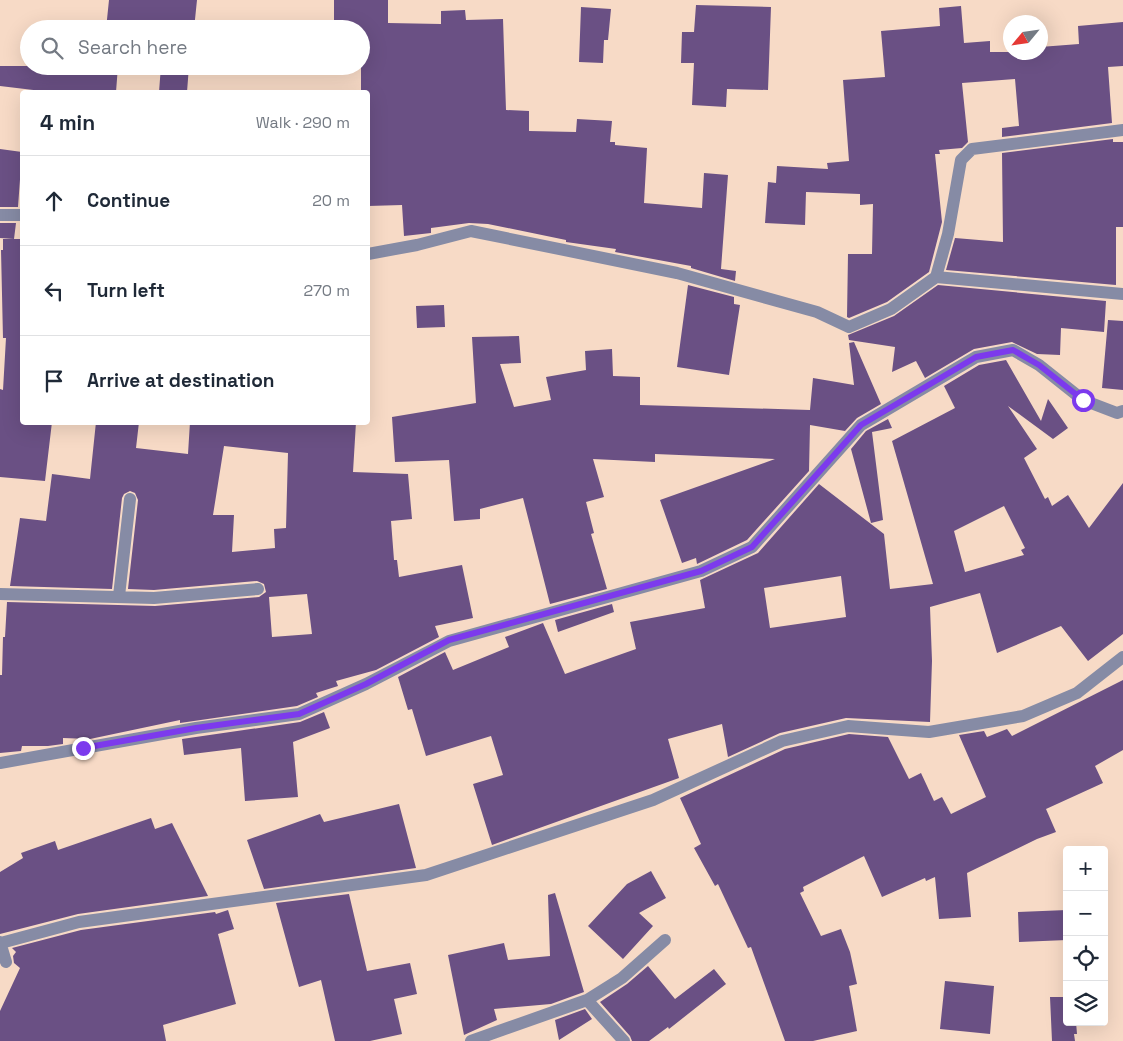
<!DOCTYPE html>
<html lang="en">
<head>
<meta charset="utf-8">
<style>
  :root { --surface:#fff; --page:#f2f2f3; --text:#1f2937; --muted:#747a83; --line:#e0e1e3 }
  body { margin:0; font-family:"Space Grotesk",sans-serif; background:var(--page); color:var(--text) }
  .controls { position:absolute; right:15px; bottom:15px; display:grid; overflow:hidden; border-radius:5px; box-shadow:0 5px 20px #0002 }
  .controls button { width:45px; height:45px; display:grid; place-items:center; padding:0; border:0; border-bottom:1px solid var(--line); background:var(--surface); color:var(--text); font:25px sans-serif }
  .compass { position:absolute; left:1003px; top:15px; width:45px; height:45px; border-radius:50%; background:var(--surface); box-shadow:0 5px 20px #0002; rotate:241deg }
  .stop { position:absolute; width:15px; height:15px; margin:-11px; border:4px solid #7c3aed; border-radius:50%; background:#fff }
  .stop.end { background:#7c3aed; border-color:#fff; box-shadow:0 1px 5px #0008 }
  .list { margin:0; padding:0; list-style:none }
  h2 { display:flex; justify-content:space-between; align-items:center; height:65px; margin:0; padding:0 20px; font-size:21px }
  h2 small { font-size:16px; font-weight:400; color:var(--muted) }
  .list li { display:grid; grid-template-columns:32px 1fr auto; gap:15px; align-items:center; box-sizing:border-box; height:90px; padding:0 20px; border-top:1px solid var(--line) }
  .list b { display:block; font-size:19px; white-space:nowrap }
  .list em { font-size:16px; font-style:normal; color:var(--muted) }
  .icon { flex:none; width:28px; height:28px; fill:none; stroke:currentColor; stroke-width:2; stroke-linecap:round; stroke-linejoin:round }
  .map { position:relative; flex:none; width:1123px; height:1041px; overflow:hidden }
  .search { position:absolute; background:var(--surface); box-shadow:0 5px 20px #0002; left:20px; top:20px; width:350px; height:55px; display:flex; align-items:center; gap:12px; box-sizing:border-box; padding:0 18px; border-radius:28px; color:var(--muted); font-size:19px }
  .panel { position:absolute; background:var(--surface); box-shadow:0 5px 20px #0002; left:20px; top:90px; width:350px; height:335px; border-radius:5px }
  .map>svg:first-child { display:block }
  .building { fill:#6a5084; fill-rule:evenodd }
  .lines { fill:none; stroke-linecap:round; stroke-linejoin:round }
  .street { stroke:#868ba5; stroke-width:12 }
  .route { stroke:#7c3aed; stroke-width:6 }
</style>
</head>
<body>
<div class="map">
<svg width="1123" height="1041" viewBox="0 0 1123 1041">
  <rect width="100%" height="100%" fill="#f7dac6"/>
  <path class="building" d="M 109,0 L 197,0 L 194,29 L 106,29 Z
    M 334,0 L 388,0 L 388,23 L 441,24 L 441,11 L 465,10 L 466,20 L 503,19 L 506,110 L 529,111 L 529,131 L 576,132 L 577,119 L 612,121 L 610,142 L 615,142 L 615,145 L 647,148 L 644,203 L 702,208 L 704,173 L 728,175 L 721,269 L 736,271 L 735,281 L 691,268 L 691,266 L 615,252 L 616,249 L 566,242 L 566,240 L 488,224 L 469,223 L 431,228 L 431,233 L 404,236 L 402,205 L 368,206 L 370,108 L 368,109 L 368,92 L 361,92 L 361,29 L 334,29 Z
    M 696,5 L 771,7 L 768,90 L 727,89 L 726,107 L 692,105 L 694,63 L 681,63 L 682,32 L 694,32 Z
    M 961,6 L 964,43 L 990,41 L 990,52 L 1040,52 L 1040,47 L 1079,44 L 1078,26 L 1123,22 L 1123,66 L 1108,67 L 1112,123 L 1002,137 L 1002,128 L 1019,126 L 1015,79 L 962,83 L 968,142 L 962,148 L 939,150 L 940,154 L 935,154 L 942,222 L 929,272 L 887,302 L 849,318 L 847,317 L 848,254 L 872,254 L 873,204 L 860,205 L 860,194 L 806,192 L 805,225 L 765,223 L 768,182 L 776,183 L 777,166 L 828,169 L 827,163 L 849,161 L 843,80 L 885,77 L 881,31 L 940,26 L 939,8 Z
    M 581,7 L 611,9 L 608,40 L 604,40 L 603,63 L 579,62 Z
    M 0,66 L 118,66 L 116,92 L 50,92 L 0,86 Z
    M 161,66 L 189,66 L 187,92 L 159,92 Z
    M 1113,139 L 1113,142 L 1123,142 L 1123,227 L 1116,227 L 1116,285 L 946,270 L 955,238 L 1003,242 L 1002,153 Z
    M 0,149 L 22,152 L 18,207 L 0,207 Z
    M 0,223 L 16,223 L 14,239 L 0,238 Z
    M 3,239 L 22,239 L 22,422 L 52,422 L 45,481 L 0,477 L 0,389 L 3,390 L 6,338 L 3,338 L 1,250 L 3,250 Z
    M 688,285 L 734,297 L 734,304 L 740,305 L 729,375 L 677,367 Z
    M 938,285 L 1106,301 L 1104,332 L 1061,328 L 1060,355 L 1037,354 L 1012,342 L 974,349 L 925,378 L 916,361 L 892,372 L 895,347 L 849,340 L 848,335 L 894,316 Z
    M 444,305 L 445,327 L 417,328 L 416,306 Z
    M 1108,320 L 1123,321 L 1123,390 L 1102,388 Z
    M 519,336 L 521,363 L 500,364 L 514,407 L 551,400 L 546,377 L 586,370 L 585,351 L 612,349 L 613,376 L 640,377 L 640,405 L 810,410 L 813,378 L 854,385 L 849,343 L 854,342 L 881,404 L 857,418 L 845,431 L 810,425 L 809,471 L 747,540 L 697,564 L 696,558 L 682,563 L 660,500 L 775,459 L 655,454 L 655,462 L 593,459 L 604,497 L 586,502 L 594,533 L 591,534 L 607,589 L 550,604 L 523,498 L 480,509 L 480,519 L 454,521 L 449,460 L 395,462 L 392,417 L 476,403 L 472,337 Z
    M 1006,360 L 1041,421 L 1048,399 L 1068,428 L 1053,439 L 1008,406 L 1037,449 L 1024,458 L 1045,499 L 1048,497 L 1052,506 L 1068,495 L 1089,528 L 1123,483 L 1123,634 L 1088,661 L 1061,626 L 997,653 L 980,593 L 930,607 L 932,661 L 930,722 L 846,718 L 780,733 L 728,757 L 722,724 L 668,739 L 679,778 L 492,845 L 473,784 L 503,775 L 491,736 L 426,756 L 412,709 L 408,710 L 398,677 L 445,652 L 453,670 L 509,647 L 505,637 L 543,623 L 565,674 L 636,649 L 630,622 L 705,608 L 700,580 L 758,553 L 819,484 L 884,534 L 890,589 L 933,584 L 892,441 L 955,408 L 944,386 L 979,365 ZM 1004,506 L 1025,548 L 1021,550 L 1024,555 L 965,572 L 954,531 ZM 841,576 L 846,617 L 770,628 L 764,588 Z
    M 888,419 L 892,428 L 872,432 L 883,520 L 871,523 L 851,449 L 866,431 Z
    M 96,422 L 139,422 L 136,448 L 188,454 L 190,422 L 356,422 L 353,472 L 408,474 L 412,519 L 391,521 L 394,560 L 397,560 L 399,577 L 462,565 L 473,618 L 435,626 L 439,637 L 376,670 L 336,681 L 338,686 L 316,693 L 318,697 L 297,706 L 180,723 L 180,720 L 90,739 L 63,738 L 63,744 L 48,746 L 22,746 L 21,751 L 0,753 L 0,675 L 2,675 L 3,637 L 5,637 L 7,602 L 155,606 L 259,597 L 266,592 L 264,584 L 257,581 L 154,590 L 128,589 L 138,500 L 135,493 L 130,491 L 124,494 L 122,498 L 112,589 L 10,586 L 20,518 L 46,521 L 52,474 L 90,479 ZM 224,446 L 288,453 L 286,528 L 274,529 L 275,548 L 232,552 L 234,515 L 213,515 ZM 307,594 L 312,634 L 272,637 L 269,597 Z
    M 612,604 L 614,612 L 558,632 L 555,620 Z
    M 1123,680 L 1123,750 L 1095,766 L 1103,783 L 1046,809 L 1056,832 L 1037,839 L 967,873 L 971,917 L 939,919 L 935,877 L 926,881 L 925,878 L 882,897 L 864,856 L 803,887 L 804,891 L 800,893 L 821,936 L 841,929 L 850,952 L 857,984 L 849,986 L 857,1031 L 813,1041 L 785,1041 L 751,947 L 748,948 L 718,884 L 715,886 L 694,848 L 701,844 L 680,798 L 785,749 L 849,734 L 888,737 L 909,779 L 921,773 L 934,801 L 942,797 L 951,814 L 986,797 L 959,735 L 984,731 L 987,737 L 1007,729 L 1012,736 Z
    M 324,712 L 330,728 L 293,742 L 298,797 L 245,801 L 241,748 L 184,755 L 182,739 L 300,722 Z
    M 399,804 L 416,868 L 264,889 L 247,840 L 320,814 L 324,822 Z
    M 151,818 L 155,829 L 172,823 L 208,896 L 78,914 L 0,934 L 0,872 L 23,858 L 21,853 L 55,841 L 58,850 Z
    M 651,871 L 666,898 L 639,913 L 653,926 L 623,959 L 588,926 L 627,884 Z
    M 555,893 L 584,992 L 551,1004 L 494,1009 L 497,1020 L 464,1035 L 448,955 L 504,943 L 508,960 L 550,956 L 548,895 Z
    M 349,894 L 367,971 L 410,963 L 417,994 L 394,999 L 402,1034 L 370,1041 L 335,1041 L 321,980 L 299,987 L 276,903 Z
    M 228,910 L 234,929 L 218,934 L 236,1004 L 163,1025 L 166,1041 L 0,1041 L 0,1011 L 20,968 L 14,963 L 13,956 L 16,952 L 12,948 L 81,930 L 215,912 L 216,914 Z
    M 1067,910 L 1067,940 L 1019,942 L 1018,912 Z
    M 648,966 L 675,999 L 714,969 L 726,984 L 669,1029 L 668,1027 L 649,1041 L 632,1041 L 630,1036 L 600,1002 L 627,984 Z
    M 945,981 L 994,986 L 990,1034 L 940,1029 Z
    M 1050,997 L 1067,997 L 1067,1022 L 1076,1022 L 1077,1034 L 1074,1034 L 1075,1041 L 1052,1041 Z
    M 585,1009 L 592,1019 L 559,1040 L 555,1020 Z"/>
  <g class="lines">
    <path class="street" d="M 0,215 L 22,215
      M 368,254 L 417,245 L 471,231 L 677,273 L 817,312 L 849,327 L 891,309 L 936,277 L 948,234 L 961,160 L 972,149 L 1123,130
      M 936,277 L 1123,294
      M 0,594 L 154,598 L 258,589
      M 119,596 L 130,499
      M 0,763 L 196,728 L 299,714 L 366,684 L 449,641 L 701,571 L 752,547 L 861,425 L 976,357 L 1013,350 L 1039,365 L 1083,400 L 1117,413 L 1123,411
      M 0,942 L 6,962
      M 1,943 L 79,922 L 426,875 L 653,800 L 782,741 L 848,726 L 929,732 L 1023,716 L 1077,693 L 1123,657
      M 587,1000 L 624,1041
      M 471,1041 L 587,1000 L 622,978 L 665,940"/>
  </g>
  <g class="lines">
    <path class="route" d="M 83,748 L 196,728 L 299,714 L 366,684 L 449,640 L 701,571 L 752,547 L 861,425 L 976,357 L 1013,350 L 1039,365 L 1083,400"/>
  </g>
</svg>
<div class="controls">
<button>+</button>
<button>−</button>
<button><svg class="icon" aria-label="locate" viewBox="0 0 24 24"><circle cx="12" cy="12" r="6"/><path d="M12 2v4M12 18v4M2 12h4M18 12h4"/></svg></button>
<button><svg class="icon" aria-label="layers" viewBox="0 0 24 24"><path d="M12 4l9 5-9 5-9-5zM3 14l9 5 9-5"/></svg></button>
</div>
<svg class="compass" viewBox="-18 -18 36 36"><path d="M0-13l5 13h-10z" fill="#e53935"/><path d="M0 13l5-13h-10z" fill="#747a83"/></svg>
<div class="stop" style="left:1083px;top:400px"></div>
<div class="stop end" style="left:83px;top:748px"></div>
<div class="search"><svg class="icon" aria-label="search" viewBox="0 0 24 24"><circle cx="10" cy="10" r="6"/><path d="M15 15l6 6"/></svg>Search here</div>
<section class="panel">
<h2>4 min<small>Walk · 290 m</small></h2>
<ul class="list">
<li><svg class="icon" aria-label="ahead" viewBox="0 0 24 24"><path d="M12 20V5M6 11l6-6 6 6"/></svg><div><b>Continue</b></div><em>20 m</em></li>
<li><svg class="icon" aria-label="left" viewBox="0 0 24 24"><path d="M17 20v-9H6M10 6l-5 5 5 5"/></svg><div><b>Turn left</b></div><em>270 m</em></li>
<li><svg class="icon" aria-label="arrive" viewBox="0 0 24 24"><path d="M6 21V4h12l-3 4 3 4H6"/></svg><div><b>Arrive at destination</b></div></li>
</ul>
</section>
</div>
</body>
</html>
